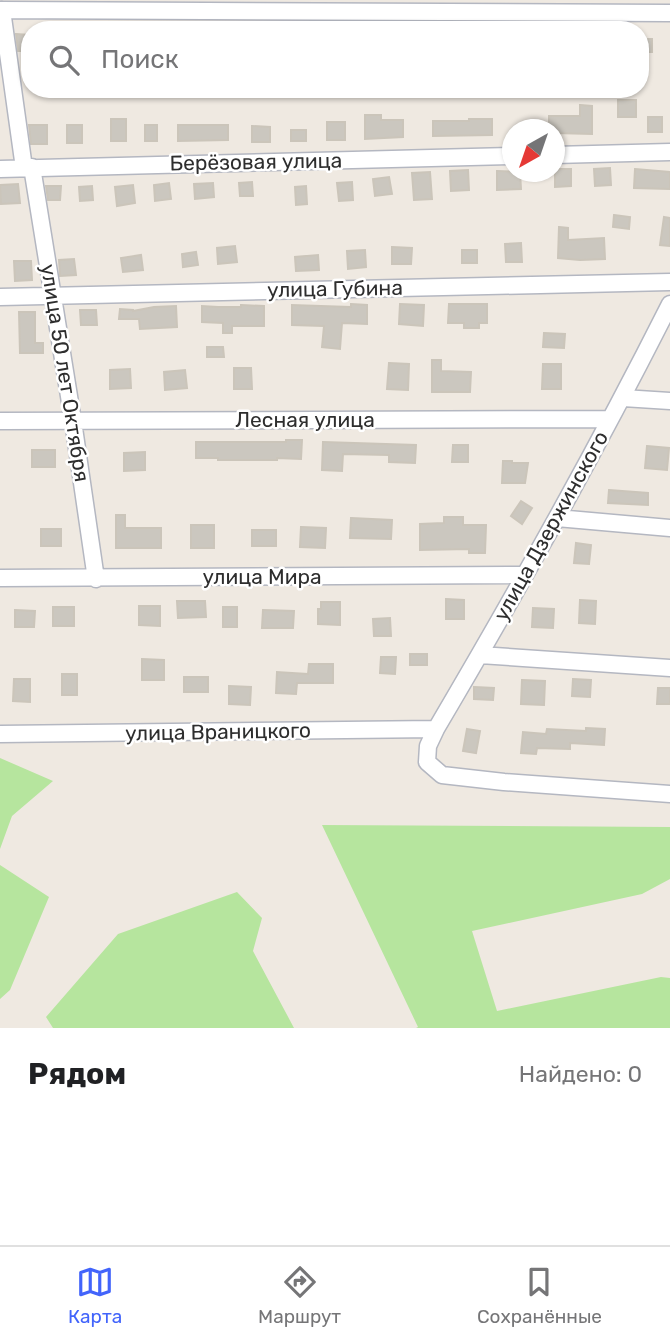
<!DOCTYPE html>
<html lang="ru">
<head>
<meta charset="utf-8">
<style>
  :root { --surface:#fff; --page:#f6f6f6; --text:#202124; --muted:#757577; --line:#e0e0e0; --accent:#4264fb }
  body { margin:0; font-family:Rubik,sans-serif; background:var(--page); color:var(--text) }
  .compass { position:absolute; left:502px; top:119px; width:63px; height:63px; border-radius:50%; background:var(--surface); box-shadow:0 2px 5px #0004; rotate:220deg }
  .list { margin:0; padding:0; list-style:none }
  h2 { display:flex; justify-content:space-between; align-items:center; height:91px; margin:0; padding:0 28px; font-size:30px }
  h2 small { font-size:23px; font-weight:400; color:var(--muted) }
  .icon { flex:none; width:38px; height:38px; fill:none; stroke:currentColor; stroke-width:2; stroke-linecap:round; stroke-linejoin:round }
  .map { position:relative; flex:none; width:670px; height:1028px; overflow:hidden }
  .search { position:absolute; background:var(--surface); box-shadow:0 2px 5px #0004; left:21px; right:21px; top:21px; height:77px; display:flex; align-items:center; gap:18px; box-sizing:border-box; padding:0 24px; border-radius:28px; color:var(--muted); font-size:26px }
  .sheet { height:217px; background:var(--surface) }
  nav { display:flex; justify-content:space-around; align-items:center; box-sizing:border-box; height:98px; border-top:2px solid var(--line); background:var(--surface); font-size:19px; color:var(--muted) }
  nav a { display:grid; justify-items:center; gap:4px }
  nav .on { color:var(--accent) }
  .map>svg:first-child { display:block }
  .green { fill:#b6e59e }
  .building { fill:#cbc7bf; stroke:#cbc5ba; stroke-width:2 }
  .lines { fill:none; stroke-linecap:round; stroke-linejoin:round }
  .minor-casing { stroke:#b4b7c1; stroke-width:19 }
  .minor { stroke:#fff; stroke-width:16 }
  .labels { text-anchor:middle; stroke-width:5; stroke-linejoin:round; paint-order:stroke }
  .street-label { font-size:21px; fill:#2e2e2e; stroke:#fff }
</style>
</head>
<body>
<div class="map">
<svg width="670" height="1028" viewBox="0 0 670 1028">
  <rect width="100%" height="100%" fill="#efe9e1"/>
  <path class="green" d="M 0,758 L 53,781 L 12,816 L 0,849 Z
    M 322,825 L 670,827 L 670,879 L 642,894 L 472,931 L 497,1011 L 661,977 L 670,978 L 670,1028 L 416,1028 L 418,1027 Z
    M 0,865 L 49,897 L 10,990 L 0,999 Z
    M 237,892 L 262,918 L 253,951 L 294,1028 L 53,1028 L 46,1017 L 118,934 Z"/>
  <path class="building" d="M 16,34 L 30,35 L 30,51 L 18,51 Z
    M 640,39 L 652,39 L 652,52 L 640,52 Z
    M 618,100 L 636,100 L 636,117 L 618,117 Z
    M 580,105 L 592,106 L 592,134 L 555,133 L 555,130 L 549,130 L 549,116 L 580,116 Z
    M 365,115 L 381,115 L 381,120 L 403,120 L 403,137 L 365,139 Z
    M 648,117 L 662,117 L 662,132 L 648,132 Z
    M 111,119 L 126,119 L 126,141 L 111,141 Z
    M 469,119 L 492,119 L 492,135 L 433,136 L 433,121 L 469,121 Z
    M 327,122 L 345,122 L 345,140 L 327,140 Z
    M 29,125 L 47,125 L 47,144 L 31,144 Z
    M 67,125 L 82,125 L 82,143 L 67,143 Z
    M 145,125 L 157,125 L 157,141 L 145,141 Z
    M 178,125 L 228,125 L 228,140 L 178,141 Z
    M 252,126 L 270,127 L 270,142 L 252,142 Z
    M 291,130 L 306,130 L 306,141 L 291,141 Z
    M 610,168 L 611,185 L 595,186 L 594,169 Z
    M 555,169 L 571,169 L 571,186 L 555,187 Z
    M 635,169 L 670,172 L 670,189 L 634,188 Z
    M 468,170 L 469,190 L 451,191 L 450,171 Z
    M 497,171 L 520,172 L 521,189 L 497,190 Z
    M 430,172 L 432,199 L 414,200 L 412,173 Z
    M 389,177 L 392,194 L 375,196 L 373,179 Z
    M 252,182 L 253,196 L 240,196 L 239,183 Z
    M 352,182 L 353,200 L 339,201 L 337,183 Z
    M 169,183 L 171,199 L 155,201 L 154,185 Z
    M 213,183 L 214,197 L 195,199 L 194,184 Z
    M 18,184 L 20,203 L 1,204 L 0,185 Z
    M 133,185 L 135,203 L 117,206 L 115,187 Z
    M 46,186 L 61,186 L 60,200 L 48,200 Z
    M 92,186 L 93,200 L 80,201 L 79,187 Z
    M 306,186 L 307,204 L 296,205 L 295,187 Z
    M 614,215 L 630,217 L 629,229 L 613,227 Z
    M 664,217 L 670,218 L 670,246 L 660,245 Z
    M 559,227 L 568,228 L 568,240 L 604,238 L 605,259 L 580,260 L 558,258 Z
    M 521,243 L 522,262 L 506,262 L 505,244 Z
    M 235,246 L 237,262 L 218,264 L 217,248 Z
    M 392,247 L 412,248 L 411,264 L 392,264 Z
    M 365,250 L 366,267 L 348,269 L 347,251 Z
    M 462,250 L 477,250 L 477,263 L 462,263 Z
    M 196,252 L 198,265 L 183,267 L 182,254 Z
    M 141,255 L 143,270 L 123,272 L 121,258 Z
    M 318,255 L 319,270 L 296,271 L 295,257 Z
    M 74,259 L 76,275 L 60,276 L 59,260 Z
    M 14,261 L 31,261 L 32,280 L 15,281 Z
    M 351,304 L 367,305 L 367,324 L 342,323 L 340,349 L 322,347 L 324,326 L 292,325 L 292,305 L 351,307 Z
    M 400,304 L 424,305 L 423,326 L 399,324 Z
    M 449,304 L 487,304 L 487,323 L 479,323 L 479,328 L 464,328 L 464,323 L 448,323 Z
    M 241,305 L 264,306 L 264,326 L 232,326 L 232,333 L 223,333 L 223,323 L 202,322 L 202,306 L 218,307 L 241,307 Z
    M 176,306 L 177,327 L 140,329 L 139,319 L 119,319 L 120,309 L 133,310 L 133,311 L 154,307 Z
    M 80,310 L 96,310 L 97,325 L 81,325 Z
    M 19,312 L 35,312 L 35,343 L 43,343 L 43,353 L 20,353 Z
    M 544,333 L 565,334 L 564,348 L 543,347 Z
    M 207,347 L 223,347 L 224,357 L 207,357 Z
    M 432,360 L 441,360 L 441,371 L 471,372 L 470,392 L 432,392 Z
    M 389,363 L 409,364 L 408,390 L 387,389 Z
    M 543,364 L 561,364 L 561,389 L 542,389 Z
    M 234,368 L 251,368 L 252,389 L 234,389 Z
    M 130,369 L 131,388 L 110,389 L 110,370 Z
    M 185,370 L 187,388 L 165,390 L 164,372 Z
    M 286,440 L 302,440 L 301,459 L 277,458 L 277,460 L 218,460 L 218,458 L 196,458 L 196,442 L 286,442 Z
    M 323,442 L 416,445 L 415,463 L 389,462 L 389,455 L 343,454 L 342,471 L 322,470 Z
    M 453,445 L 468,445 L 468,462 L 452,462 Z
    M 647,446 L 669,448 L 667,470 L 645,468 Z
    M 32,450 L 55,450 L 55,467 L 32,467 Z
    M 145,452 L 145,470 L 124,471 L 124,453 Z
    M 503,461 L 512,461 L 512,463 L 528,463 L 525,483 L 502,483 Z
    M 609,490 L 648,493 L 648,505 L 608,503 Z
    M 521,501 L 532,508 L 522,524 L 511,516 Z
    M 116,515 L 125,515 L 125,528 L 161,528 L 161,548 L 116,548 Z
    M 444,517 L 463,517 L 463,525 L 486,525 L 485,553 L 469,553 L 469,549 L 420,550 L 420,524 L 444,523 Z
    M 351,518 L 392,520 L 391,539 L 350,538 Z
    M 191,525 L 214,525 L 214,548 L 191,548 Z
    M 301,527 L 326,528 L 325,548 L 300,547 Z
    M 41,529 L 61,529 L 61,546 L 41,546 Z
    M 252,530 L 276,530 L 276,546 L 252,546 Z
    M 576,543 L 591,545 L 589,564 L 574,563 Z
    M 446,599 L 464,600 L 464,619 L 446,619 Z
    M 580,600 L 596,601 L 595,624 L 579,623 Z
    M 177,601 L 205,601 L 206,617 L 178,618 Z
    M 321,602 L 340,602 L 340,625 L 318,624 L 318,609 L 321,609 Z
    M 139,606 L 160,606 L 160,626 L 139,625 Z
    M 53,607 L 74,607 L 74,626 L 53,626 Z
    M 223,607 L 237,607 L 237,627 L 223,627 Z
    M 533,608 L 554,609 L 553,628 L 532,627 Z
    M 15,610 L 35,611 L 34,627 L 15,627 Z
    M 263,610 L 294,611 L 293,628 L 262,628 Z
    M 390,618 L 391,636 L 374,636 L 373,619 Z
    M 410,654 L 427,654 L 427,665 L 410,665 Z
    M 381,657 L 396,657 L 395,674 L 380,673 Z
    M 142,659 L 164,660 L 164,680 L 142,680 Z
    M 309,664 L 333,664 L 333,683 L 297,683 L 296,694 L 276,693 L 277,672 L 308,674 Z
    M 62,674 L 77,674 L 77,695 L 62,695 Z
    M 184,677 L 208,677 L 208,692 L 184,692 Z
    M 14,679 L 30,679 L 30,702 L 13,701 Z
    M 573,679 L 591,680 L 590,697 L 572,696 Z
    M 522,680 L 545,681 L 544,705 L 521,704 Z
    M 229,686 L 251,687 L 250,705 L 229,704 Z
    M 474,687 L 494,688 L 493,700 L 474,699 Z
    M 658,688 L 670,688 L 670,704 L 657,704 Z
    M 586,728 L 605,729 L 604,745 L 570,743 L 570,749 L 537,748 L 536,754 L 521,753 L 523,732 L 546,734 L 547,729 L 586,731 Z
    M 467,729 L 480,731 L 476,753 L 463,751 Z"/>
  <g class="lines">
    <defs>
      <path id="minor" d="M 0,10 L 670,13
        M 2,10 L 24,168
        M 554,155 L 670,152
        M 32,167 L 73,421 L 96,579
        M 0,169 L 512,156
        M 0,297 L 670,282
        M 670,304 C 597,449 518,590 436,729 L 428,746 L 427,762 L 442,775 L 504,782 L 670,794
        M 623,398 L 670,401
        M 0,421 L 610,419
        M 557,518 L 670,528
        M 0,578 L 524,575
        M 480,655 L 670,668
        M 0,734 L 436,729"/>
    </defs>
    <use href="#minor" class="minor-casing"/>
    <use href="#minor" class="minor"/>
  </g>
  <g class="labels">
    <g class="street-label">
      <text transform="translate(256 162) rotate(-1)" y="7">Берёзовая улица</text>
      <text transform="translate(335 289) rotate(-1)" y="7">улица Губина</text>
      <text transform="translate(65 373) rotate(81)" y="7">улица 50 лет Октября</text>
      <text x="305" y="427">Лесная улица</text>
      <text transform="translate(551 526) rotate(-61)" y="7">улица Дзержинского</text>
      <text x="262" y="584">улица Мира</text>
      <text transform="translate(218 732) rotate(-1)" y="7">улица Враницкого</text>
    </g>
  </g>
</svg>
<svg class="compass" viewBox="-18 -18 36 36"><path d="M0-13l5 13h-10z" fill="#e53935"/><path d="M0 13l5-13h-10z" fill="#757577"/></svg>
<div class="search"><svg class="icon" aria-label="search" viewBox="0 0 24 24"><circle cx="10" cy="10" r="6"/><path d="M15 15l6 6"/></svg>Поиск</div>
</div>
<section class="sheet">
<h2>Рядом<small>Найдено: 0</small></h2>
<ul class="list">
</ul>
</section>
<nav>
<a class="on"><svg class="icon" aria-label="map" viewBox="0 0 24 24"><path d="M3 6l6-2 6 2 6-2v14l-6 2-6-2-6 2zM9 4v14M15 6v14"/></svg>Карта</a>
<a><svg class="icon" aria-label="directions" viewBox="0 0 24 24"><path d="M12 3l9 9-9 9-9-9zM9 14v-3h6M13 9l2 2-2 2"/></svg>Маршрут</a>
<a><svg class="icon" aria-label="saved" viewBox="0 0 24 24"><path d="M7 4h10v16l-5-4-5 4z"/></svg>Сохранённые</a>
</nav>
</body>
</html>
